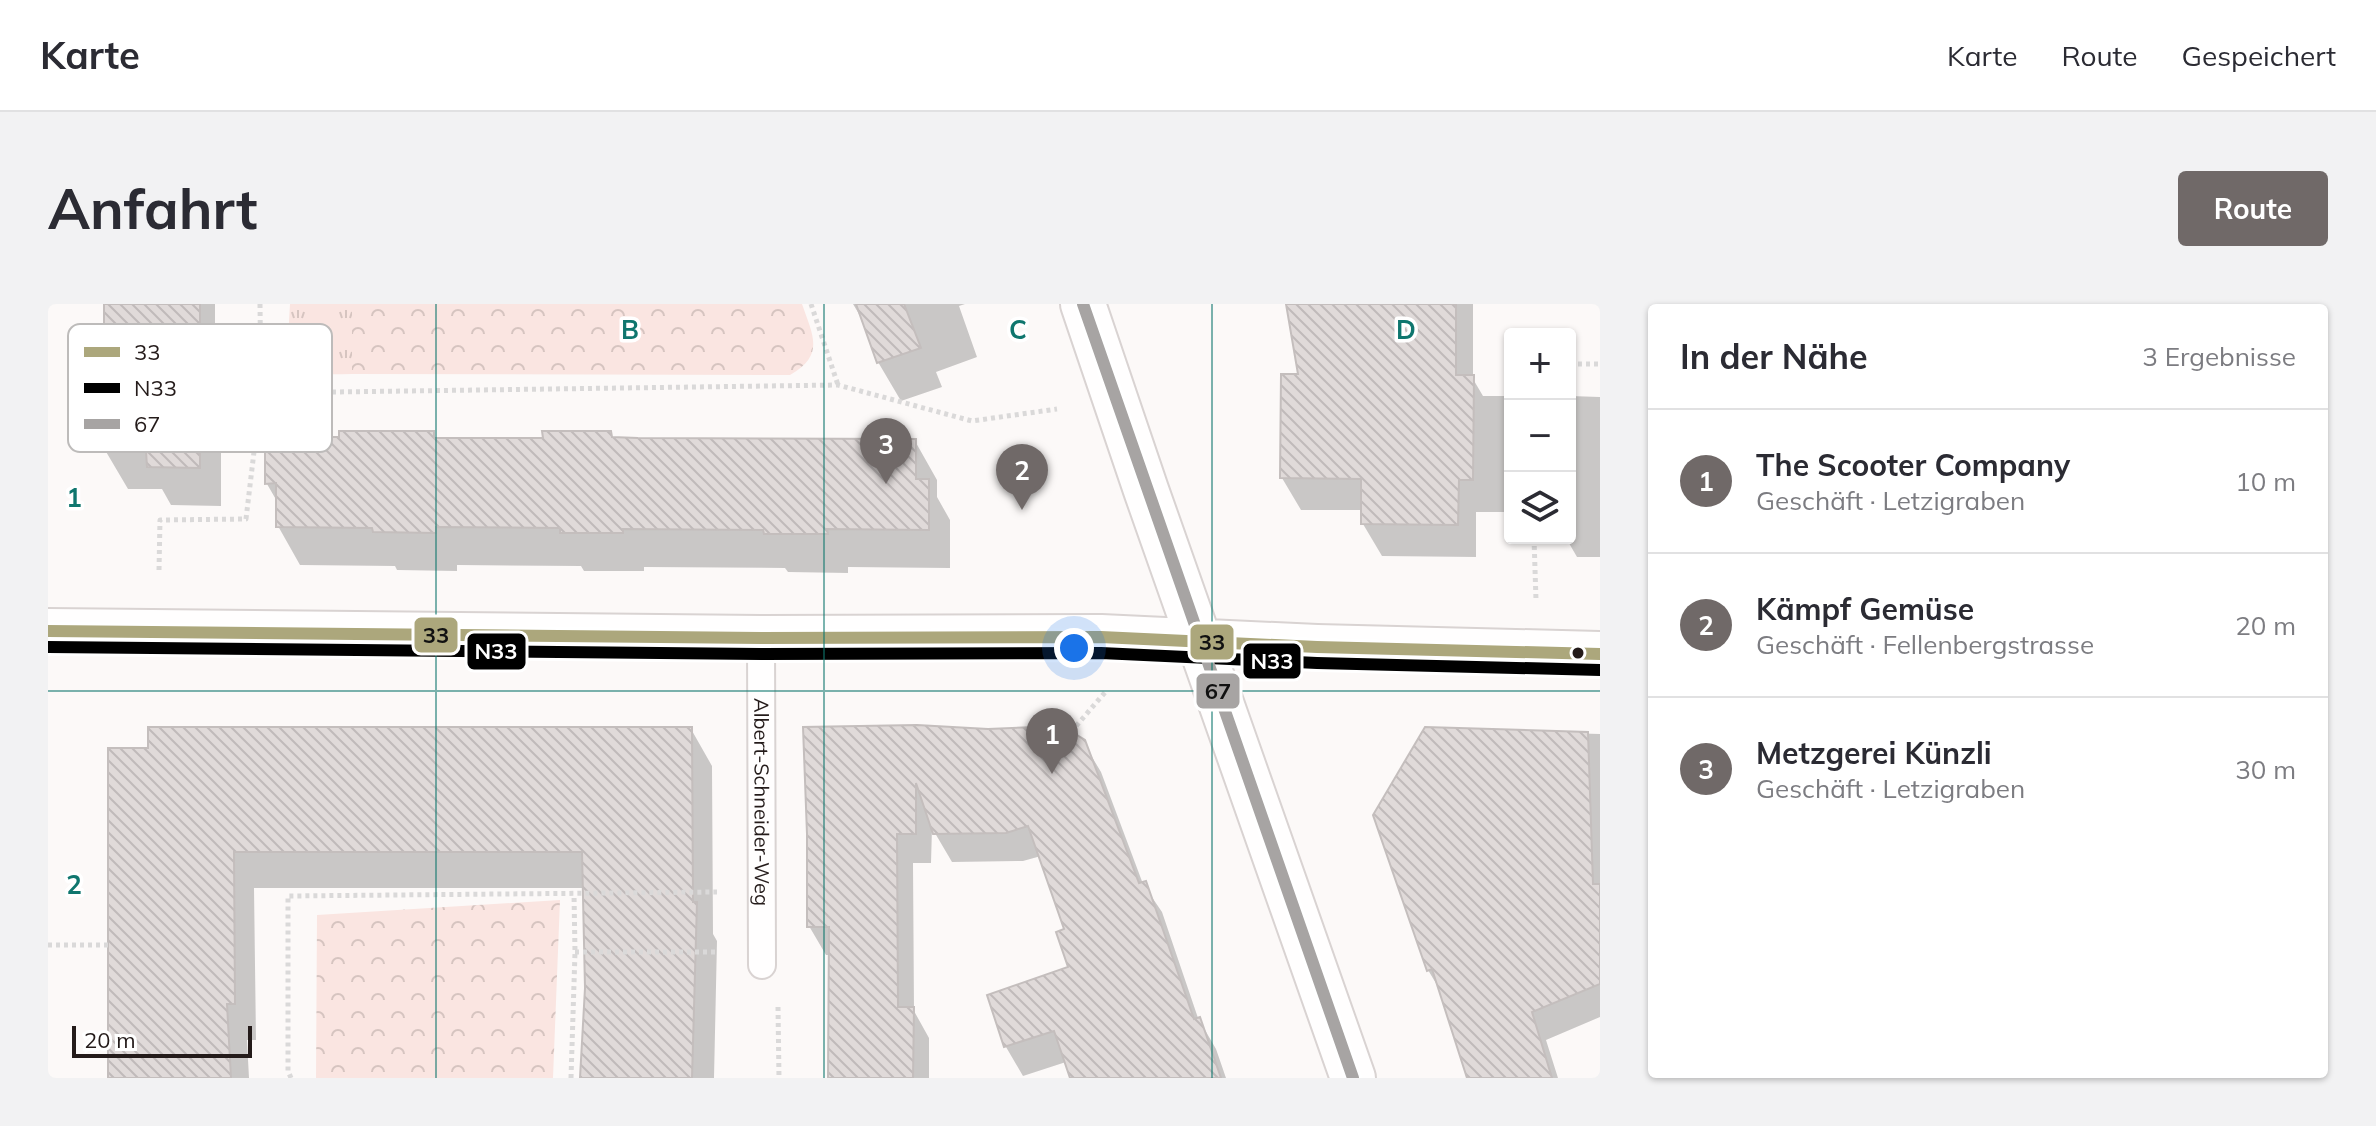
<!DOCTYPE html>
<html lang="de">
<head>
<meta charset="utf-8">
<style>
  :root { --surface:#fff; --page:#f2f2f3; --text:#2b2b33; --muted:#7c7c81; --line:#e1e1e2; --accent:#706968 }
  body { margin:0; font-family:Mulish,sans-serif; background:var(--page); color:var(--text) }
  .controls { position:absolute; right:24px; top:24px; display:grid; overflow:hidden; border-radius:8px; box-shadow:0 2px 6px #0004 }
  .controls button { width:72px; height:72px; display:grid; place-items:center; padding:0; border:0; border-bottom:2px solid var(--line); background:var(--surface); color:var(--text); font:40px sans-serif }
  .scale { position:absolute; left:24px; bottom:20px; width:180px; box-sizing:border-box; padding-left:8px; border:4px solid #241b1a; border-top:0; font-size:22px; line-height:28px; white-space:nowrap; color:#241b1a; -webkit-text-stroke:6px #fff; paint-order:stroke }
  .you { position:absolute; left:1026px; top:344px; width:28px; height:28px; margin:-20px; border:6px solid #fff; border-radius:50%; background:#1a73e8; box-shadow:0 0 0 12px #1a73e833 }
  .badge { display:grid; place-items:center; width:52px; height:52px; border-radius:50%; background:var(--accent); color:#fff; font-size:26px; font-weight:700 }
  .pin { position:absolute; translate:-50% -66px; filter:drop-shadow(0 2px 4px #0008) }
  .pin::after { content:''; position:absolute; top:42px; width:28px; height:24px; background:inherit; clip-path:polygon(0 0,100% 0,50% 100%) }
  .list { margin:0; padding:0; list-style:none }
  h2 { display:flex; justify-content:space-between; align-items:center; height:104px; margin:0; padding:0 32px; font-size:34px }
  h2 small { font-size:26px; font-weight:400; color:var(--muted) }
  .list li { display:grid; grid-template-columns:52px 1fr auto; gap:24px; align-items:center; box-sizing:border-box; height:144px; padding:0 32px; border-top:2px solid var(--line) }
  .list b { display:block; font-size:30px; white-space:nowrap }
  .list p { margin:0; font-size:26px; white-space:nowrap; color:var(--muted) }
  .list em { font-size:26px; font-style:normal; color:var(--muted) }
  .icon { flex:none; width:44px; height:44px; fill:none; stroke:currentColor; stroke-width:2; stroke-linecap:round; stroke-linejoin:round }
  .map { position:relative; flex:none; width:1552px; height:774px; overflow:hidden; border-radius:8px }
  header { display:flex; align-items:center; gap:48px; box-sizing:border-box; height:112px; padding:0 40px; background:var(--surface); border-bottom:2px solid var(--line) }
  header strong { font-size:38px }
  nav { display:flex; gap:44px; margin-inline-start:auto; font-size:28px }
  .intro { display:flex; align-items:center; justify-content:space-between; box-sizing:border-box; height:192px; padding:0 48px }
  h1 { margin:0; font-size:56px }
  .button { padding:20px 36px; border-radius:8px; background:var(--accent); color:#fff; font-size:28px; font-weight:700 }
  main { display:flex; gap:48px; padding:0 48px }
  aside { flex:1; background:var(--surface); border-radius:8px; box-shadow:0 2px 6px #0004 }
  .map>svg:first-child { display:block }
  .grass { fill:url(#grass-tufts) }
  .park { fill:url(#park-crowns) }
  .shadow { fill:#0003 }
  .building { fill:url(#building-back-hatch); stroke:#c4bebd; stroke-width:2 }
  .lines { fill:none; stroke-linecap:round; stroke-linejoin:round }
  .lane-casing { stroke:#d9d3d2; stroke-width:30 }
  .street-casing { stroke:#d9d3d2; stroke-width:48 }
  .path { stroke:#dad9d9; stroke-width:5; stroke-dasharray:4 4; stroke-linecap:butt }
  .lane { stroke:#fffefe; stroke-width:26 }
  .street { stroke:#fffefe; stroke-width:44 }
  .bus-1-casing { stroke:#fff; stroke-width:18 }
  .bus-2-casing { stroke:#fff; stroke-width:18 }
  .bus-3-casing { stroke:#fff; stroke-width:18 }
  .bus-1 { stroke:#aca77c; stroke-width:12 }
  .bus-2 { stroke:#000; stroke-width:12 }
  .bus-3 { stroke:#a7a4a3; stroke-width:12 }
  .grid { fill:none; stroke:#0f766e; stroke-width:2; stroke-opacity:0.55 }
  .bus-dot { fill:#241b1a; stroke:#fff; stroke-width:3 }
  .labels { text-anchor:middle; stroke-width:7; stroke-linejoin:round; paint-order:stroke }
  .street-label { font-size:20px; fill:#241b1a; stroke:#fff }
  .key { fill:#fff; stroke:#bdbbba; stroke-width:2 }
  .key-label { font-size:22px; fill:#241b1a }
  .grid-label { font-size:26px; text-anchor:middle; font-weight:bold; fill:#0f766e; stroke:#fff; stroke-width:7; stroke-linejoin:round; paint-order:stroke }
  .line-badge { stroke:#fff; stroke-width:3 }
  .badge-label { font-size:22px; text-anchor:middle; font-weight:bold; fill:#fff }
  .pale-badge-label { font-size:22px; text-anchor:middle; font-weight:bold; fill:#111 }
</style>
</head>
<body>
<header>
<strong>Karte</strong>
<nav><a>Karte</a><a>Route</a><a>Gespeichert</a></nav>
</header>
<div class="intro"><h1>Anfahrt</h1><a class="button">Route</a></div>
<main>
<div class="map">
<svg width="1552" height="774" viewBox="0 0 1552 774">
  <defs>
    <pattern id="grass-tufts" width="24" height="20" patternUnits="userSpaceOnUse" patternTransform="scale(2)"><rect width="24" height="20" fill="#fae5e1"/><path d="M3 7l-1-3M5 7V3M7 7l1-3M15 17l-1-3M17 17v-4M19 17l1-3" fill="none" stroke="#d6c4c0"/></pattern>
    <pattern id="park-crowns" width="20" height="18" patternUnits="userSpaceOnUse" patternTransform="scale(2)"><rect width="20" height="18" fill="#fae5e1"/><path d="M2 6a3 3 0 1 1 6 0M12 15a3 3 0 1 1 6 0" fill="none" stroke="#d6c4c0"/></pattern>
    <pattern id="building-back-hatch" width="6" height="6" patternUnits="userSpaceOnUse" patternTransform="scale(2)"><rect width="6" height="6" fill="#e0dad9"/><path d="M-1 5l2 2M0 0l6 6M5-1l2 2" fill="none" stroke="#c0baba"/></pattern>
  </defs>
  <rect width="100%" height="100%" fill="#fcf9f8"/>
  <path class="grass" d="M 242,0 L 304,0 L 304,70 C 291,70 277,71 264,69 C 235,63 241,22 242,0 Z"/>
  <path class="park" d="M 304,0 L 754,0 C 765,32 777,51 742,71 L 304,70 Z
    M 512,596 L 505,774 L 268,774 L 269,611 Z"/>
  <path class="shadow" d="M 58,0 L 167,0 L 167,21 L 173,32 L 173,202 L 123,201 L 114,185 L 80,185 L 57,146 L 57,103 L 50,92 L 58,27 Z
    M 805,0 L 917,0 L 911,2 L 929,53 L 888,68 L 894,83 L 853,97 L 830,58 L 817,20 Z
    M 1240,0 L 1425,0 L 1425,75 L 1435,92 L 1462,92 L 1462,208 L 1428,208 L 1428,253 L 1334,252 L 1315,220 L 1315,206 L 1253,206 L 1234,174 L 1252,72 Z
    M 1522,92 L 1552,93 L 1552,253 L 1529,253 L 1518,234 L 1522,234 Z
    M 385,129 L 388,136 L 867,137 L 889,176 L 889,193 L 902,216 L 902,264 L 800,263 L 800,269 L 740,268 L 737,264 L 596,263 L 596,267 L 536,267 L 533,262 L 409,261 L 409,267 L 349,266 L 347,262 L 252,261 L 230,222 L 230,199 L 219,180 L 293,135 Z
    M 643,425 L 664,462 L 665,630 L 669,637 L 666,774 L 534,774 L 539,684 L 537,584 L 206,584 L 208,736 L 199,736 L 201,774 L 61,774 L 62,446 Z
    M 757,425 L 1035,438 L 1053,468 L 1095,580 L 1114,608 L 1150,714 L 1168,745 L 1178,774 L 1024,774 L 1018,758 L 975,772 L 958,743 L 941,692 L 1023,665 L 1018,626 L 993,552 L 975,557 L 904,558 L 884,524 L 883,559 L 865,559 L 866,707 L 881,734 L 881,774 L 782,774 L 783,651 L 778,651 L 761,622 Z
    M 1378,425 L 1552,430 L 1552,713 L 1498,736 L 1510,774 L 1421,774 L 1395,691 L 1380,666 Z"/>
  <path class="building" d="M 56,0 L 152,0 L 152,164 L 99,163 L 98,147 L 55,146 L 55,92 L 48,92 L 49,25 L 56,25 Z
    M 808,0 L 856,0 L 873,44 L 829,59 Z
    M 1238,0 L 1408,0 L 1408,71 L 1426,71 L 1425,176 L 1411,176 L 1410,221 L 1313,220 L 1313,175 L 1232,174 L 1233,70 L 1250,70 Z
    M 291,127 L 386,127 L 386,134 L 495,134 L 494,127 L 563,127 L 564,133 L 590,134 L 868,135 L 868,175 L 881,175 L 881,226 L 779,225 L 780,230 L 716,230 L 715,226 L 575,225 L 575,229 L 512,229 L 512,224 L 388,223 L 388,229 L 325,228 L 324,224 L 228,223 L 228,179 L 217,180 L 217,133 L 291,133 Z
    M 869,421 L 940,425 L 1014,422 L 1037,436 L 1091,579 L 1098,577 L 1146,715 L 1152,713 L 1173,774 L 1022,774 L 1006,727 L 956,743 L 939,691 L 1020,663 L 1008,628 L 1016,625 L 980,522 L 958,529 L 885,530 L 868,479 L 868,530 L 849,530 L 850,703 L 866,703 L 865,774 L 780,774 L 781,623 L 759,623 L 759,530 L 755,423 Z
    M 100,423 L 644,423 L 645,598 L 649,598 L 644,774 L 532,774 L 537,684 L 534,548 L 186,548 L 187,700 L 179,700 L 183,774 L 60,774 L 60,444 L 100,444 Z
    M 1377,423 L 1540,428 L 1545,580 L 1552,580 L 1552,680 L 1484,708 L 1504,774 L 1419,774 L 1384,665 L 1379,667 L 1325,511 Z"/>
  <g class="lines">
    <defs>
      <g id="lane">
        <path id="s1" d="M 713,334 L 714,661"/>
      </g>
      <path id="street" d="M 1035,0 L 1098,186 L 1305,774
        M 0,327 L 713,334 L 1053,333 L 1269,343 L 1552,350"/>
    </defs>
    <use href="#lane" class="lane-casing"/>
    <use href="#street" class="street-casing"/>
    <path class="path" d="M 212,0 L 213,89 L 790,81 L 924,117 L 1009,105
      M 763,0 L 790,81
      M 1522,60 L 1552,60
      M 1486,234 L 1488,296
      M 111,266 L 112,216 L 198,215 L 213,89
      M 1023,428 L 1059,386
      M 0,641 L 61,641
      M 527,648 L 669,648
      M 730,703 L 731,774
      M 243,774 L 240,767 L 240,592 L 669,588
      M 523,774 L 527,648 L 526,590"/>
    <use href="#lane" class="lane"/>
    <use href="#street" class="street"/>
    <defs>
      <path id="bus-1" d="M 0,327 L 713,334 L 1053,333 L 1269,343 L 1552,350"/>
      <path id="bus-2" d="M 0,343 L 713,350 L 1053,349 L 1269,359 L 1552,366"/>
      <path id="bus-3" d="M 1035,0 L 1305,774"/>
    </defs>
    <use href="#bus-1" class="bus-1-casing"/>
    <use href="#bus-2" class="bus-2-casing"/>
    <use href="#bus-3" class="bus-3-casing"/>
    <use href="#bus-1" class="bus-1"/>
    <use href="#bus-2" class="bus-2"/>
    <use href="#bus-3" class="bus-3"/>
  </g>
  <path class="grid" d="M 388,0 L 388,774M 776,0 L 776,774M 1164,0 L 1164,774M 0,387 L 1552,387"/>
  <circle class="bus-dot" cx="1530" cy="349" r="7"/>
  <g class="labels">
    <g class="street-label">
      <text dy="7" stroke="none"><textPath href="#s1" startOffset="164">Albert-Schneider-Weg</textPath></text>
    </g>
  </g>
  <rect x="20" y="20" width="264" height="128" rx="12" class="key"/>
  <rect x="36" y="43" width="36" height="10" fill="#aca77c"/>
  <rect x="36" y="79" width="36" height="10" fill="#000"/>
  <rect x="36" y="115" width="36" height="10" fill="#a7a4a3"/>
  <g class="key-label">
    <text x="86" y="56">33</text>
    <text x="86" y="92">N33</text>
    <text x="86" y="128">67</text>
  </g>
  <g class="grid-label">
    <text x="582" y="35">B</text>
    <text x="970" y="35">C</text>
    <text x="1358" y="35">D</text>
    <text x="26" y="203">1</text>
    <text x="26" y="590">2</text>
  </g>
  <g class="line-badge">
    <rect x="365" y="312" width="46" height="38" rx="8" fill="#aca77c"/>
    <rect x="1141" y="319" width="46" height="38" rx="8" fill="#aca77c"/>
    <rect x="418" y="328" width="61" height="39" rx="8" fill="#000"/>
    <rect x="1194" y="338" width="60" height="38" rx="8" fill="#000"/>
    <rect x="1147" y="368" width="46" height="38" rx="8" fill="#a7a4a3"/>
  </g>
  <g class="badge-label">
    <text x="448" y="355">N33</text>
    <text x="1224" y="365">N33</text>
  </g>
  <g class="pale-badge-label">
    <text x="388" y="339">33</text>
    <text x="1164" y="346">33</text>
    <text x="1170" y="395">67</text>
  </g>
</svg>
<div class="controls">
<button>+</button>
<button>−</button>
<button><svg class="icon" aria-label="layers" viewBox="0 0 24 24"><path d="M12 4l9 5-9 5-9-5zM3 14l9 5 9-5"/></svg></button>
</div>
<div class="scale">20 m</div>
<div class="you"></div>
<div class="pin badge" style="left:1004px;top:470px">1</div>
<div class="pin badge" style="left:974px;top:206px">2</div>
<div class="pin badge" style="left:838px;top:180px">3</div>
</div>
<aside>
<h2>In der Nähe<small>3 Ergebnisse</small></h2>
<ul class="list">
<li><span class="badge">1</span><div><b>The Scooter Company</b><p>Geschäft · Letzigraben</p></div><em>10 m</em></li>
<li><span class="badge">2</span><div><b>Kämpf Gemüse</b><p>Geschäft · Fellenbergstrasse</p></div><em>20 m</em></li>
<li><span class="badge">3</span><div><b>Metzgerei Künzli</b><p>Geschäft · Letzigraben</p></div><em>30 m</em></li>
</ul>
</aside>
</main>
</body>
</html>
